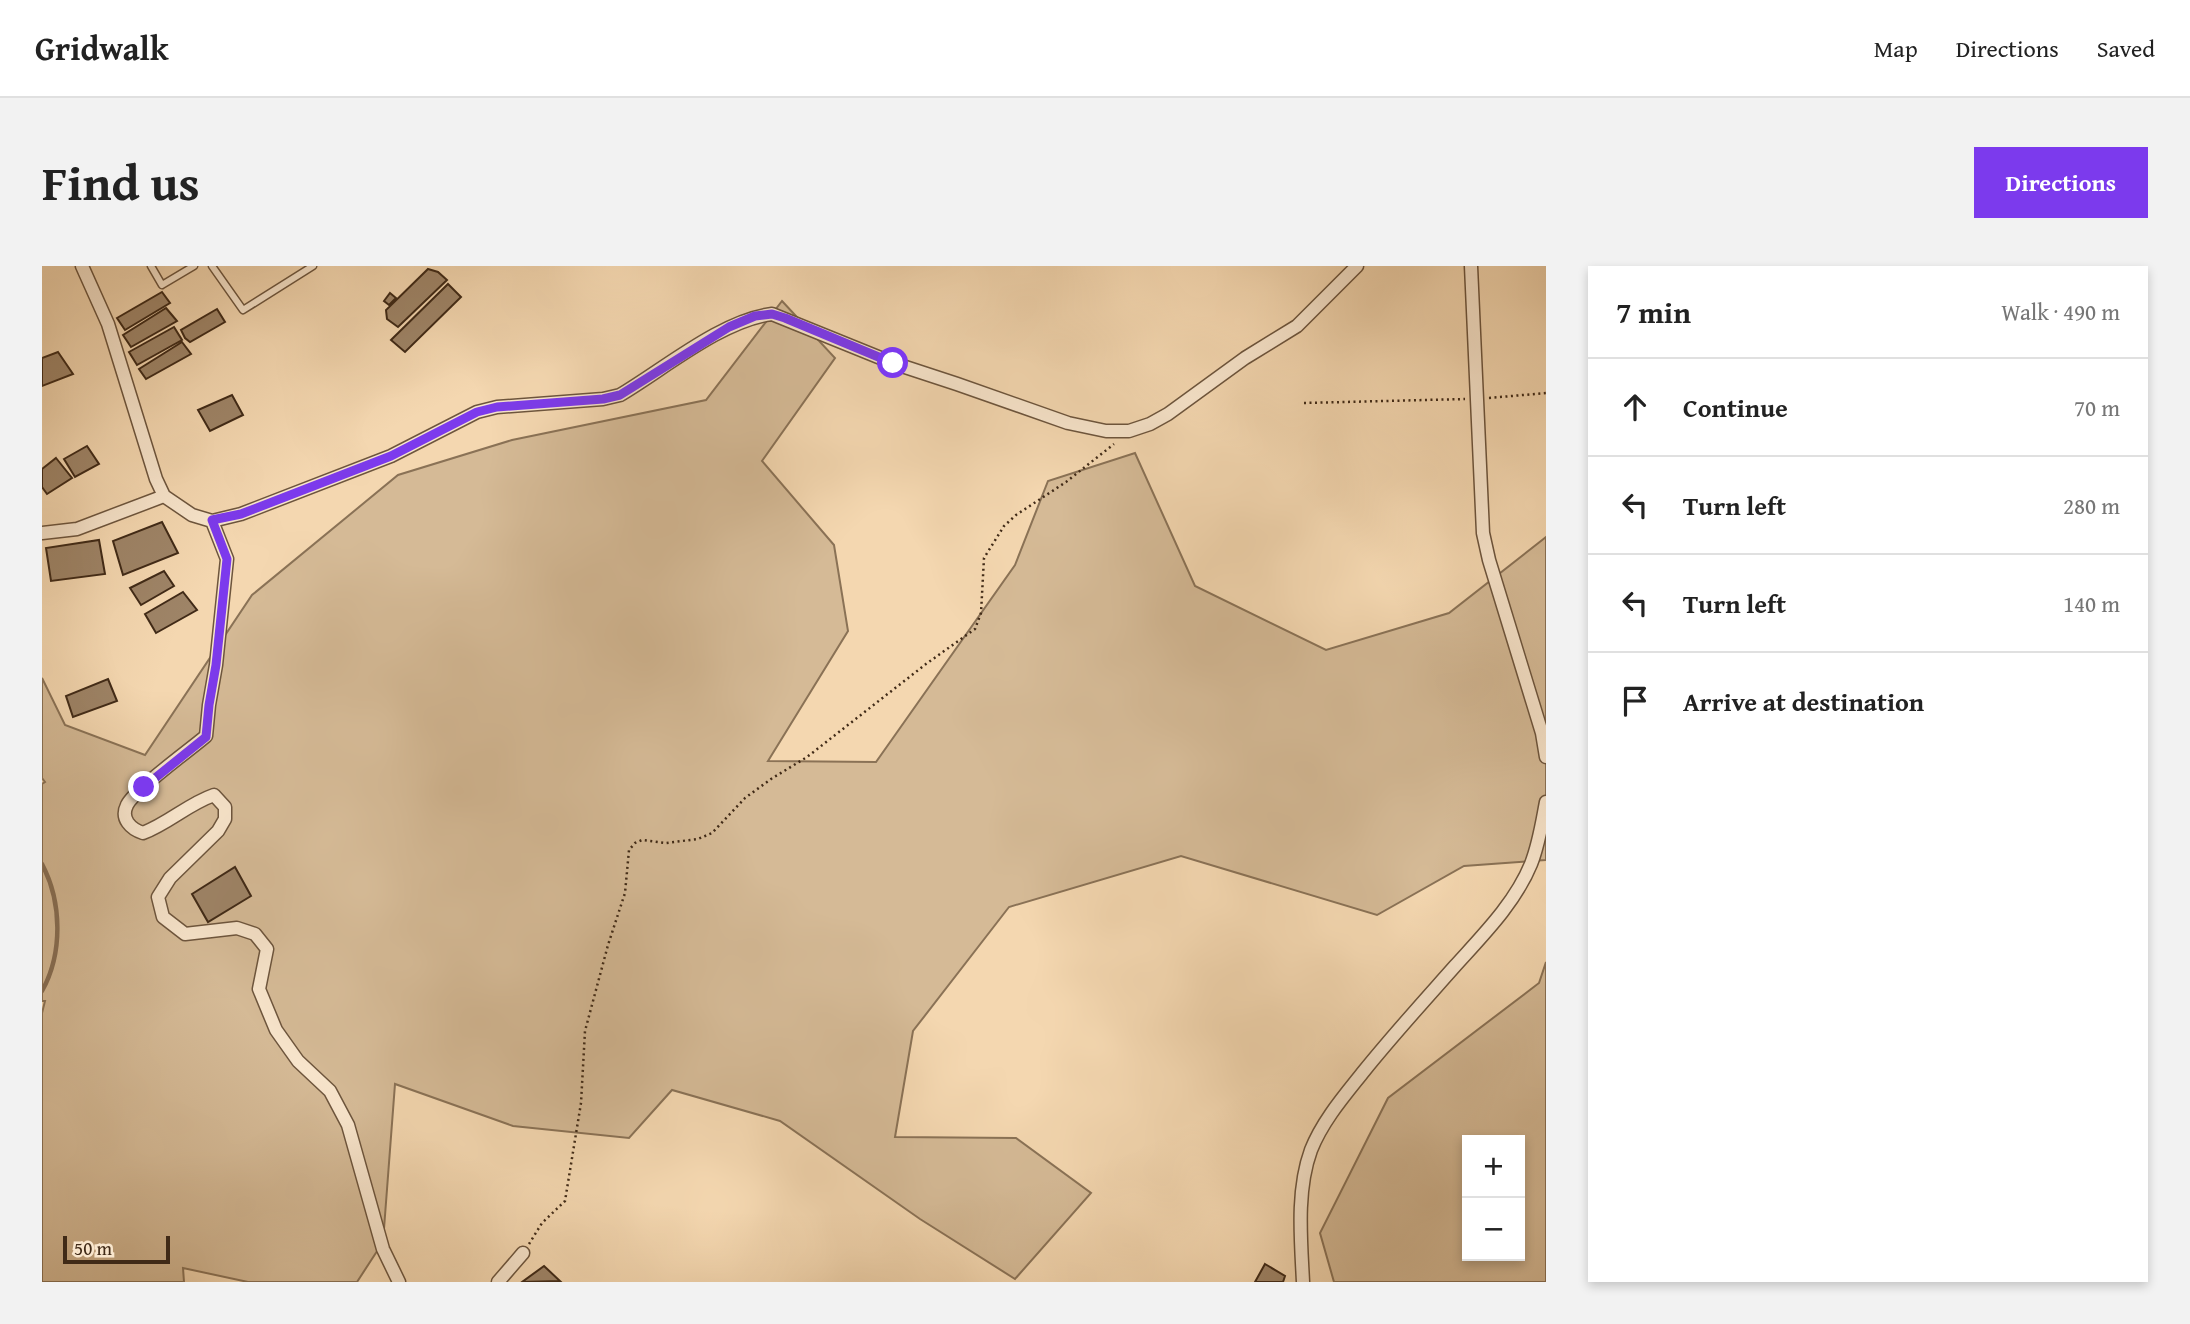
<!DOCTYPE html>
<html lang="en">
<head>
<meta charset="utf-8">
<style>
  :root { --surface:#fff; --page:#f2f2f2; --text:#222; --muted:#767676; --line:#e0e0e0; --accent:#7c3aed }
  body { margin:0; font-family:"Gentium Book Plus",serif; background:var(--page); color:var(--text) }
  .controls { position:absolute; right:21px; bottom:21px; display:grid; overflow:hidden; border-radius:0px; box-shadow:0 4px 10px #0003 }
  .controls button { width:63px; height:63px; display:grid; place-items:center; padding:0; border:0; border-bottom:2px solid var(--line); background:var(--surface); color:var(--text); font:35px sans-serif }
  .scale { position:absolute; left:21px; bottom:18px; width:107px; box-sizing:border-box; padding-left:7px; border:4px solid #402a17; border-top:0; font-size:19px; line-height:24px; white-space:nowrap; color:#402a17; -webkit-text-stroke:5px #f8e5cc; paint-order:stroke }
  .stop { position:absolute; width:21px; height:21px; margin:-16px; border:5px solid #7c3aed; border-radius:50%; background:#fff }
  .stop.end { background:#7c3aed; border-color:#fff; box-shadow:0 2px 7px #0008 }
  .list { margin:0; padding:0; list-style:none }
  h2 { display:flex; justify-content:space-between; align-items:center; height:91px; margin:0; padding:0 28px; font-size:30px }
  h2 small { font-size:23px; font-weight:400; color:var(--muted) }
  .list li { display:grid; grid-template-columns:46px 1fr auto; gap:21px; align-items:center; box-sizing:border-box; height:98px; padding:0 28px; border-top:2px solid var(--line) }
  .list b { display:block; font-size:26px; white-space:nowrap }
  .list em { font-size:23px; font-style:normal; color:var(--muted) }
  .icon { flex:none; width:38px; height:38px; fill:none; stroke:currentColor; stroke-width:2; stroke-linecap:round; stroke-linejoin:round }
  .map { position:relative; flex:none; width:1504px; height:1016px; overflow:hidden; border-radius:0px }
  header { display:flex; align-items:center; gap:42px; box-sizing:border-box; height:98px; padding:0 35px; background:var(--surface); border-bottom:2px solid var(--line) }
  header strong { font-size:33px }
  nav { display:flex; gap:38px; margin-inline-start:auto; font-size:24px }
  .intro { display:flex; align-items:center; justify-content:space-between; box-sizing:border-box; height:168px; padding:0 42px }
  h1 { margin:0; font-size:49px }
  .button { padding:18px 32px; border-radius:0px; background:var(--accent); color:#fff; font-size:24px; font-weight:700 }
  main { display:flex; gap:42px; padding:0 42px }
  aside { flex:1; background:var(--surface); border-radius:0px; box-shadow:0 4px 10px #0003 }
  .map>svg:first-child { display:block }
  .green { fill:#d5ba96; stroke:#8a7256; stroke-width:2; fill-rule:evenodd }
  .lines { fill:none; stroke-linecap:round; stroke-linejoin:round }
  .stream { stroke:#876e54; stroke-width:4.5 }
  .building { fill:#9e8467; stroke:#402a17; stroke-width:2 }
  .service-casing { stroke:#6d553d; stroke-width:9 }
  .minor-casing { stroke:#6d553d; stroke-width:15 }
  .path { stroke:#402a17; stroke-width:2.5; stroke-dasharray:2 3.5; stroke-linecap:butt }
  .service { stroke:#f8e5cc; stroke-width:6 }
  .minor { stroke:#f8e5cc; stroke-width:12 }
  .route { stroke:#7c3aed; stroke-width:9 }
</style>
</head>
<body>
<header>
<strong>Gridwalk</strong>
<nav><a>Map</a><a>Directions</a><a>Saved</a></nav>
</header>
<div class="intro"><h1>Find us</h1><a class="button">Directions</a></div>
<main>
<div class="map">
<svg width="1504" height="1016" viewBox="0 0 1504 1016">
  <rect width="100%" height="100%" fill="#f4d7b0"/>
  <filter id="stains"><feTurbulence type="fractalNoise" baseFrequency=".00286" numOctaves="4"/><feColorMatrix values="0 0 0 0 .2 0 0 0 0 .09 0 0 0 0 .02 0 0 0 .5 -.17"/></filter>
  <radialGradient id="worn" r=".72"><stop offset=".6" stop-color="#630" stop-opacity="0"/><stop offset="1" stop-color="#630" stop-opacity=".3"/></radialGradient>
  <path class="green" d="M 740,35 L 793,92 L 720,195 L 792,279 L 806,365 L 726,495 L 834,496 L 973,299 L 1006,215 L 1093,187 L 1153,320 L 1284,384 L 1407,347 L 1504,271 L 1504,594 L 1422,600 L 1335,649 L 1139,590 L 967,641 L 871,765 L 853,871 L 974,872 L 1049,927 L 973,1013 L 878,953 L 738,855 L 630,824 L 587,872 L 471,860 L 353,818 L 341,976 L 315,1016 L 206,1016 L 141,1002 L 142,1016 L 0,1016 L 0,747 L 3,735 L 0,735 L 0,518 L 3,516 L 0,512 L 0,412 L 23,459 L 103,489 L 210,329 L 356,209 L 470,174 L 664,134 Z
    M 1504,696 L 1504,1016 L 1292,1016 L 1278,967 L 1346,832 L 1497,717 ZM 1425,874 L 1478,874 L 1478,990 L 1425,990 Z"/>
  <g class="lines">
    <path class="stream" d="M 0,598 C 20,636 21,687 0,725"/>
  </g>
  <path class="building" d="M 386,3 L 396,6 L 405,14 L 356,61 L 345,53 L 344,44 Z
    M 406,18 L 419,31 L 363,86 L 349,74 Z
    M 120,26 L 128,37 L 83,64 L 75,52 Z
    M 348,27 L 354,32 L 347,39 L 342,35 Z
    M 124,42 L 135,55 L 89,81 L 81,69 Z
    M 175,43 L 183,56 L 148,76 L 143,72 L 139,64 Z
    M 132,61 L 140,74 L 95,99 L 87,86 Z
    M 140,76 L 149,88 L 104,113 L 97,103 Z
    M 16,86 L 31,108 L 0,120 L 0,92 Z
    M 190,129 L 201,149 L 168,165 L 156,144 Z
    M 45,180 L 57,198 L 33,211 L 22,193 Z
    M 14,192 L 30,212 L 5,228 L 0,221 L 0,203 Z
    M 120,256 L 136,287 L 81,309 L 71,275 Z
    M 57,274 L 63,308 L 9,315 L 4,282 Z
    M 122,305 L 132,320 L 99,339 L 88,322 Z
    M 141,326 L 155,344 L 114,367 L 103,348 Z
    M 66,413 L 75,435 L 31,451 L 24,430 Z
    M 193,601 L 209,630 L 166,656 L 150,628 Z
    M 1223,998 L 1243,1010 L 1241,1016 L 1213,1016 Z
    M 502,1000 L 518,1015 L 480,1016 Z"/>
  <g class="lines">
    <defs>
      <path id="service" d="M 109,0 L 120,19 L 152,0
        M 170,0 L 201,44 L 271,0"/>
      <path id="minor" d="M 40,0 L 66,58 L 114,213 L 122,230 L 150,249 L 170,255 L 199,248 L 349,190 L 435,146 L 455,141 L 561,133 L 578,129 C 622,103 680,54 730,48 L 851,97 L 915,118 L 1026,157 L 1064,165 L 1087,165 L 1108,158 L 1126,148 L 1203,92 L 1255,60 L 1315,0
        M 1429,0 L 1441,267 L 1447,294 L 1500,467 L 1504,491
        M 170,255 L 185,293 L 174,399 L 167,439 L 164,470 C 149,483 92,524 85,539 C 78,553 89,563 101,567 C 127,557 146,538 172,529 L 183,541 L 183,553 L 176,565 L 128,612 L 116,631 L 121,651 L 143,668 L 195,662 L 213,668 L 225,683 L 217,723 L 234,764 L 256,795 L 288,825 L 306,859 L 341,983 L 357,1016
        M 0,267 L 35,263 L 122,230
        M 456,1016 L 481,987
        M 1261,1016 C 1259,974 1254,925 1269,884 C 1281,854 1303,829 1322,805 C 1351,769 1382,735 1413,700 C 1441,669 1473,637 1489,598 C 1497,578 1500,557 1504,536"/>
    </defs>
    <use href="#service" class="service-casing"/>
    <use href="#minor" class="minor-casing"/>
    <path class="path" d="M 1447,132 L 1504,127
      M 1262,137 L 1423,133
      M 487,978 L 500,957 L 523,935 L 539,837 L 543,765 L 566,679 L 583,627 L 587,584 L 593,577 L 600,574 L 624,577 L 656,573 L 670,567 L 703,532 L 729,513 L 765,491 L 884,398 L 933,363 L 939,347 L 942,292 L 962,260 L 974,249 L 1024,216 L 1072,178"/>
    <use href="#service" class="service"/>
    <use href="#minor" class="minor"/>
  </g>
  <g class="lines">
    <path class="route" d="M 102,521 L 164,471 L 167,439 L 174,399 L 185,293 L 170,254 L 199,248 L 349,190 L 435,146 L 455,141 L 561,133 L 578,129 L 687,61 L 713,50 L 730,48 L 743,52 L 851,97"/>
  </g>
  <rect width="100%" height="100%" filter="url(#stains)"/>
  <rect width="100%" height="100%" fill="url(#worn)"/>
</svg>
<div class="controls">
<button>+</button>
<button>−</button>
</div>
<div class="scale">50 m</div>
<div class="stop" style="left:851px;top:97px"></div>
<div class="stop end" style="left:102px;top:521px"></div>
</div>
<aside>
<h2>7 min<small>Walk · 490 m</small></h2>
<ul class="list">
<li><svg class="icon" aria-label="ahead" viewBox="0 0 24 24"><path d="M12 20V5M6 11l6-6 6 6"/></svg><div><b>Continue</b></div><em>70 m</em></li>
<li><svg class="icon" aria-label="left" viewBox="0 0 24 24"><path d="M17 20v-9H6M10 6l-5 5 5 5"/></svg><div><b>Turn left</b></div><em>280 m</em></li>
<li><svg class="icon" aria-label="left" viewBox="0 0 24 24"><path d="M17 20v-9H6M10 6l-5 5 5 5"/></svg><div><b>Turn left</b></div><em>140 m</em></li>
<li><svg class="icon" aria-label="arrive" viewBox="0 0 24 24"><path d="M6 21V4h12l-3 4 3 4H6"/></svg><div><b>Arrive at destination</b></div></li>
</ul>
</aside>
</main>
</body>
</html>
